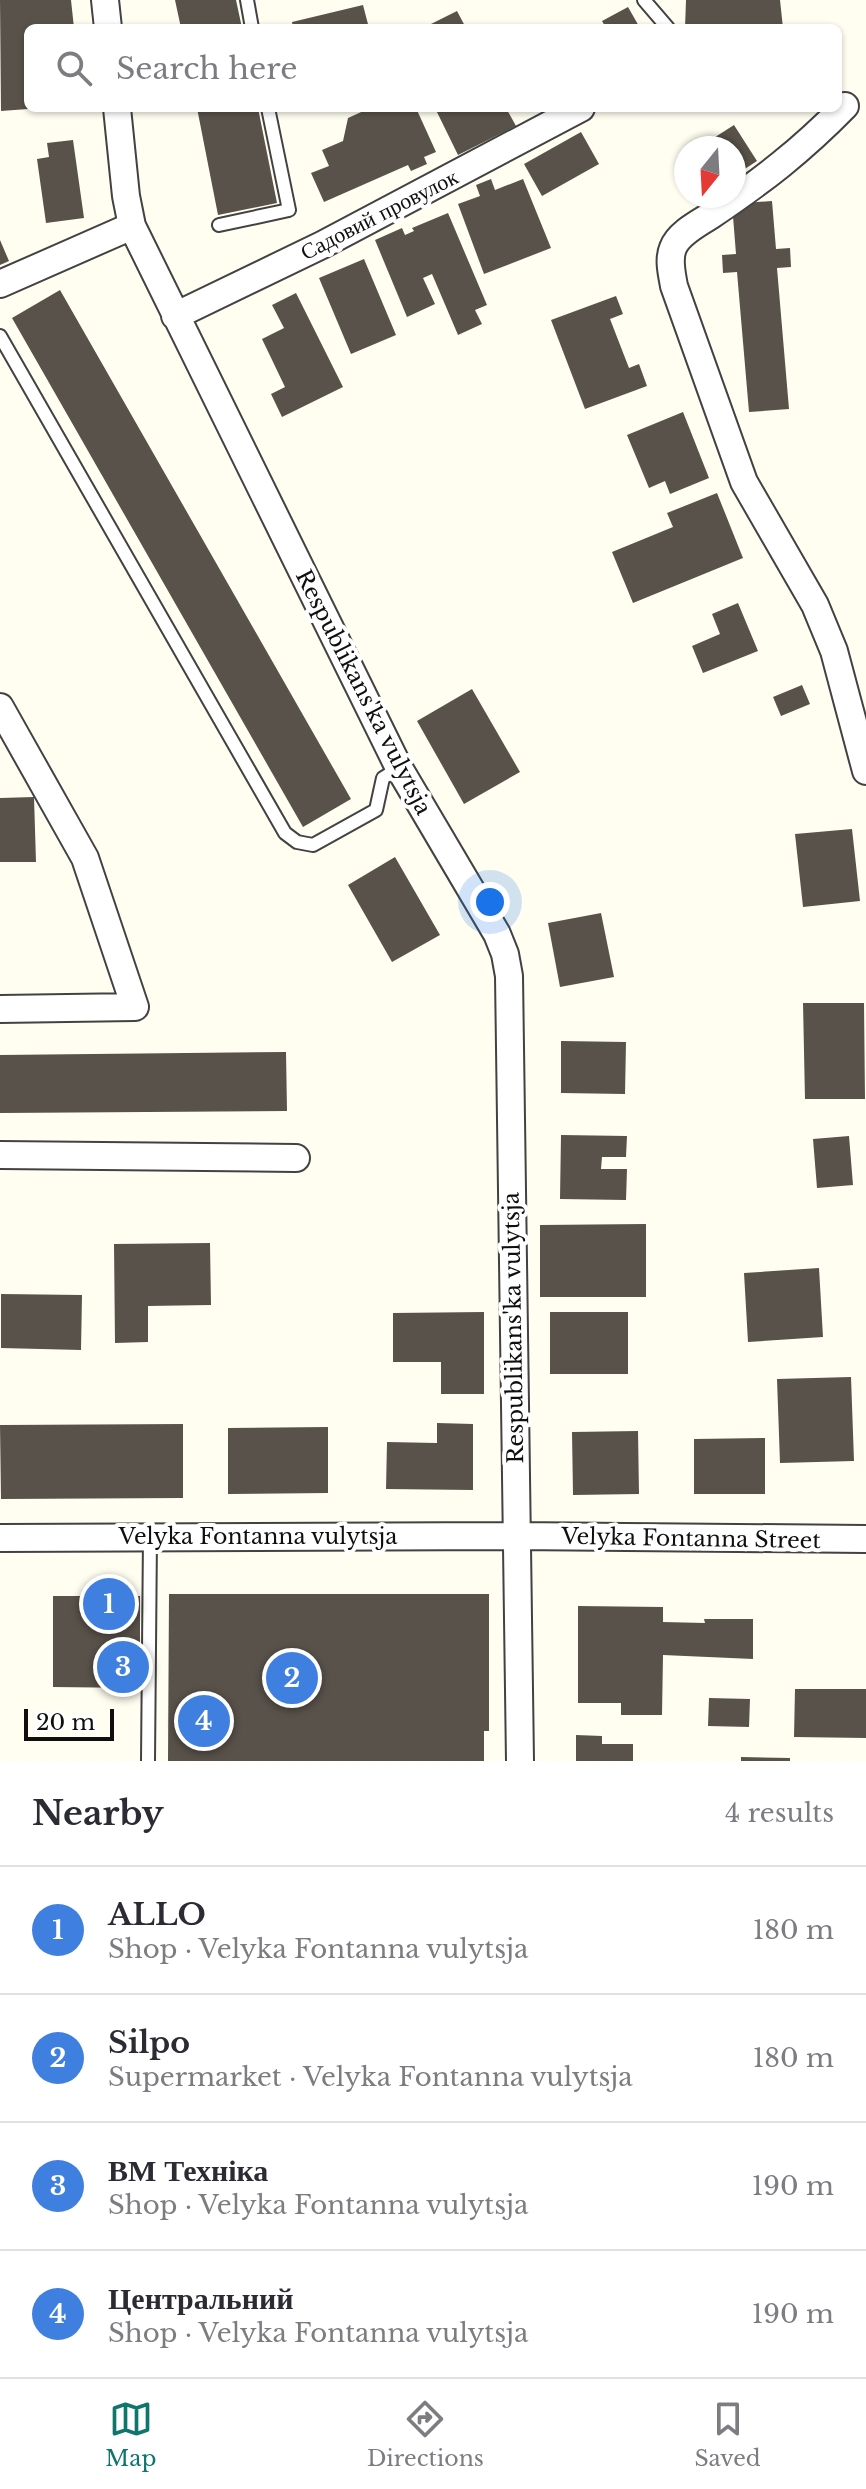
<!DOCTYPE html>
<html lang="en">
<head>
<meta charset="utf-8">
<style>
  :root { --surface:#fff; --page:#f2f2f3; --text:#2b2b33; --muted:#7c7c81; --line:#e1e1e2; --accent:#0f766e }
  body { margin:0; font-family:"Libre Baskerville",serif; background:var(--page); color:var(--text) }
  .compass { position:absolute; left:674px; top:136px; width:72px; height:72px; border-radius:50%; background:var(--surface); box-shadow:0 2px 6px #0004; rotate:198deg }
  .scale { position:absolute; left:24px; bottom:20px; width:90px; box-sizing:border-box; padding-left:8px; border:4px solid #0f0f0f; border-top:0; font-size:22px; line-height:28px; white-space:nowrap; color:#0f0f0f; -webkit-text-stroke:6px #fff; paint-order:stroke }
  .you { position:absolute; left:490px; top:902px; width:28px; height:28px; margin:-20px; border:6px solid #fff; border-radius:50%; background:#1a73e8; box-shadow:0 0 0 12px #1a73e833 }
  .badge { display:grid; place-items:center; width:52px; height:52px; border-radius:50%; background:var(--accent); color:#fff; font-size:26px; font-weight:700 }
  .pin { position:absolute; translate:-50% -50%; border:4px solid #fff; box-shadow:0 2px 8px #0006 }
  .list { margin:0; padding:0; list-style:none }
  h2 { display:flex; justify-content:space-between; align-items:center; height:104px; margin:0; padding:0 32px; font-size:34px }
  h2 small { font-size:26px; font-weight:400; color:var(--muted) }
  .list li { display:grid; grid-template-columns:52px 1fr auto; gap:24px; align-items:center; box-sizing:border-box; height:128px; padding:0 32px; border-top:2px solid var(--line) }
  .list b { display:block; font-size:30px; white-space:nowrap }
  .list p { margin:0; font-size:26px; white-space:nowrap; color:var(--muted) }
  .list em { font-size:26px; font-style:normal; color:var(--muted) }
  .icon { flex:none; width:44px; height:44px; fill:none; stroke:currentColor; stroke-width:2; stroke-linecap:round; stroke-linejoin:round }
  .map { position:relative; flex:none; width:866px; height:1761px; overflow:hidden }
  .search { position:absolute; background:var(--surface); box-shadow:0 2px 6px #0004; left:24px; right:24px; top:24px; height:88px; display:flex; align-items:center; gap:20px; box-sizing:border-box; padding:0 28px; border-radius:12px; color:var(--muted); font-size:30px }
  .sheet { height:616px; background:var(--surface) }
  nav { display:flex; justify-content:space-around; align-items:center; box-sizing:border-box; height:112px; border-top:2px solid var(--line); background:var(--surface); font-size:22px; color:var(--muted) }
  nav a { display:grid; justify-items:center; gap:4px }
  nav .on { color:var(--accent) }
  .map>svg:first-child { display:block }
  .building { fill:#59524a }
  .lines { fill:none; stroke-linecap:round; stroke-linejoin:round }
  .lane-casing { stroke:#424242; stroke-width:16 }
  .street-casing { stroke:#424242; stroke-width:30 }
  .lane { stroke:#fff; stroke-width:12 }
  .street { stroke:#fff; stroke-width:26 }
  .labels { text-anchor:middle; stroke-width:8; stroke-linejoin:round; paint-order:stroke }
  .street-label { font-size:22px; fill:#0f0f0f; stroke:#fff }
</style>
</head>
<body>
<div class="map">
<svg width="866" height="1761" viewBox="0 0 866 1761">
  <rect width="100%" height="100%" fill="#fffef1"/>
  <path class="building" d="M 0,0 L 71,0 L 74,28 L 28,28 L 28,109 L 1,111 Z
    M 175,0 L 236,0 L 242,28 L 181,28 Z
    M 686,0 L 780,0 L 783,28 L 685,28 Z
    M 363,5 L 369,28 L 293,28 L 292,22 Z
    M 628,7 L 640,28 L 606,28 L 602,21 Z
    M 457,11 L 466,28 L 423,28 Z
    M 197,108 L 258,108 L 277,203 L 218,215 Z
    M 370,108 L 416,108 L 436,152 L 424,157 L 427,164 L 411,171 L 408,165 L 324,202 L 311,173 L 329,166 L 322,150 L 343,141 L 348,118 Z
    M 435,108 L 506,108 L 516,126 L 458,155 Z
    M 734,125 L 757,161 L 734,176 L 734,148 L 698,148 Z
    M 581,132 L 599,164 L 542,196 L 524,164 Z
    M 73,140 L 84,218 L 46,223 L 37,159 L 49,157 L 47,143 Z
    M 491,179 L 495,190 L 523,179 L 551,248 L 484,274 L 458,204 L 480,196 L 476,185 Z
    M 772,201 L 776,249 L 790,248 L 791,267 L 777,268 L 789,409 L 749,412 L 737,272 L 723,273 L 722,255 L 736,254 L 732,204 Z
    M 448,213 L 487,305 L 475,310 L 482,324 L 458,335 L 432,274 L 423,278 L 435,304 L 407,317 L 375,240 L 402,228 L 405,235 L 414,231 L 412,228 Z
    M 0,240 L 9,261 L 0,265 Z
    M 364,259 L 396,335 L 351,354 L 319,278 Z
    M 60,290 L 351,799 L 303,827 L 12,318 Z
    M 296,293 L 343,387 L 282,417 L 271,394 L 285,387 L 262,339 L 284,328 L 272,305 Z
    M 616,296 L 623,314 L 610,319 L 629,368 L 639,364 L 647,386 L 585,409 L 551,320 Z
    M 683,412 L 709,478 L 670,494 L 665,481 L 649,488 L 627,435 Z
    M 717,493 L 743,558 L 633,603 L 612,552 L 673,527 L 667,513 Z
    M 738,603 L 758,651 L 703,673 L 692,646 L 720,634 L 712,614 Z
    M 802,685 L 810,704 L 781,716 L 773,697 Z
    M 472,689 L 520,772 L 464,804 L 417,721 Z
    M 34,797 L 36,862 L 0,862 L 0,798 Z
    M 852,829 L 860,901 L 803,907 L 795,834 Z
    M 395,857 L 440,935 L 392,962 L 348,885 Z
    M 601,913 L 614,977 L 560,987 L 548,923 Z
    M 803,1003 L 864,1003 L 865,1099 L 805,1099 Z
    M 561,1041 L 626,1042 L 625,1094 L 561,1093 Z
    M 286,1052 L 287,1111 L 0,1113 L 0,1055 Z
    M 561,1135 L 627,1136 L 626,1157 L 602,1157 L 601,1169 L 627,1169 L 626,1200 L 560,1199 Z
    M 849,1136 L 853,1185 L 817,1188 L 813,1139 Z
    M 646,1224 L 646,1297 L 540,1297 L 540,1225 Z
    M 210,1243 L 211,1305 L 148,1306 L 148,1342 L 115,1343 L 114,1244 Z
    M 819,1268 L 823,1337 L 748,1342 L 744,1273 Z
    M 1,1294 L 82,1295 L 81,1350 L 1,1348 Z
    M 484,1312 L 484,1394 L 441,1394 L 441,1362 L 393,1362 L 393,1313 Z
    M 550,1312 L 628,1312 L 628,1374 L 550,1374 Z
    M 851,1377 L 854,1461 L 780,1463 L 777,1379 Z
    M 437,1423 L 473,1424 L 473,1490 L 386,1489 L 387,1442 L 437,1443 Z
    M 183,1424 L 183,1498 L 1,1499 L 0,1425 Z
    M 328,1427 L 328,1493 L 228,1494 L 228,1428 Z
    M 638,1431 L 639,1494 L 573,1495 L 572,1432 Z
    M 765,1438 L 765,1494 L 694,1494 L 694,1439 Z
    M 169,1594 L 489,1594 L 489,1731 L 484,1731 L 484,1761 L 168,1761 Z
    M 53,1596 L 140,1596 L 140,1688 L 53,1687 Z
    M 578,1606 L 663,1607 L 663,1622 L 705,1623 L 704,1619 L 753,1619 L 753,1659 L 663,1655 L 662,1715 L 621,1715 L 621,1703 L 578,1703 Z
    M 795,1689 L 866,1689 L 866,1738 L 794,1737 Z
    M 709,1698 L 750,1699 L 749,1727 L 708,1726 Z
    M 576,1735 L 602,1736 L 602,1744 L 633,1744 L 633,1761 L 576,1761 Z
    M 741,1757 L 790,1758 L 790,1761 L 741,1761 Z"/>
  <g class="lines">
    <defs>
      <path id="lane" d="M 247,0 L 252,28
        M 644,0 L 668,28
        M 219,225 L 289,210 L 268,108
        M 0,336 L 285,833 L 297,842 L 313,845 L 376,810 L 383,778 L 399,768
        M 148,1761 L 150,1536"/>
      <path id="street" d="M 105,0 L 108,28
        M 845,106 C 801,151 762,181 710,216 C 697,224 678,234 673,248 C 668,260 672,274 674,286 L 744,482 L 815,605 L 834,651 L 866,771
        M 117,108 L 126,196 L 132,226 L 399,768 L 497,934 L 505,954 L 509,976 L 520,1761
        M 0,284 L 132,226
        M 175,316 L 322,245 L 581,108
        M 0,707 L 85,858 L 135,1007 L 0,1009
        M 0,1155 L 296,1158
        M 0,1538 L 516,1536 L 866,1539"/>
    </defs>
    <use href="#lane" class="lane-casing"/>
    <use href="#street" class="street-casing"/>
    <use href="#lane" class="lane"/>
    <use href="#street" class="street"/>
  </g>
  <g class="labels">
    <g class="street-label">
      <text transform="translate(379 214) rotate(-27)" y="8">Садовий провулок</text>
      <text transform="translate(364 692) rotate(63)" y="8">Respublikans'ka vulytsja</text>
      <text transform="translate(513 1328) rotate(-91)" y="8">Respublikans'ka vulytsja</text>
      <text x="258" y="1544">Velyka Fontanna vulytsja</text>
      <text transform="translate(691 1538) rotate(1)" y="8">Velyka Fontanna Street</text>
    </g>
  </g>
</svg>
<svg class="compass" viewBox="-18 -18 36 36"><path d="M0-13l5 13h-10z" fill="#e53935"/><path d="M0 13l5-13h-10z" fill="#7c7c81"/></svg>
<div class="scale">20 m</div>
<div class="you"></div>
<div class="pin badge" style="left:109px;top:1604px;background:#3f7fe0">1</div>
<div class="pin badge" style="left:292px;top:1678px;background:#3f7fe0">2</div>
<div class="pin badge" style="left:123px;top:1667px;background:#3f7fe0">3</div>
<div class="pin badge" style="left:204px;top:1721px;background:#3f7fe0">4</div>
<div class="search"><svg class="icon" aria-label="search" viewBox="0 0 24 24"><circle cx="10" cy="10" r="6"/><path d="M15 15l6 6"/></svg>Search here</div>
</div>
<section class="sheet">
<h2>Nearby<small>4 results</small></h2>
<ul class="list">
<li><span class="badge" style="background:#3f7fe0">1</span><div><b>ALLO</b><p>Shop · Velyka Fontanna vulytsja</p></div><em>180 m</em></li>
<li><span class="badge" style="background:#3f7fe0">2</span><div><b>Silpo</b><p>Supermarket · Velyka Fontanna vulytsja</p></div><em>180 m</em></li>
<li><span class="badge" style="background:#3f7fe0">3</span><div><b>ВМ Техніка</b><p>Shop · Velyka Fontanna vulytsja</p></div><em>190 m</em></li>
<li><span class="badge" style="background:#3f7fe0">4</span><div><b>Центральний</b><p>Shop · Velyka Fontanna vulytsja</p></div><em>190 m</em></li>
</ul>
</section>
<nav>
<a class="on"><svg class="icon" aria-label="map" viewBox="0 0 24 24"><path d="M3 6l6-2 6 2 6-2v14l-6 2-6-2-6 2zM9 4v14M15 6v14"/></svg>Map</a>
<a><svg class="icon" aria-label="directions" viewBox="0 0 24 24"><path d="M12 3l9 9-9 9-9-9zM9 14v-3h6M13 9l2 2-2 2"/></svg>Directions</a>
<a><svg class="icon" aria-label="saved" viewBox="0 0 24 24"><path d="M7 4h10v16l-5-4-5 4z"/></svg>Saved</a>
</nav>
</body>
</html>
